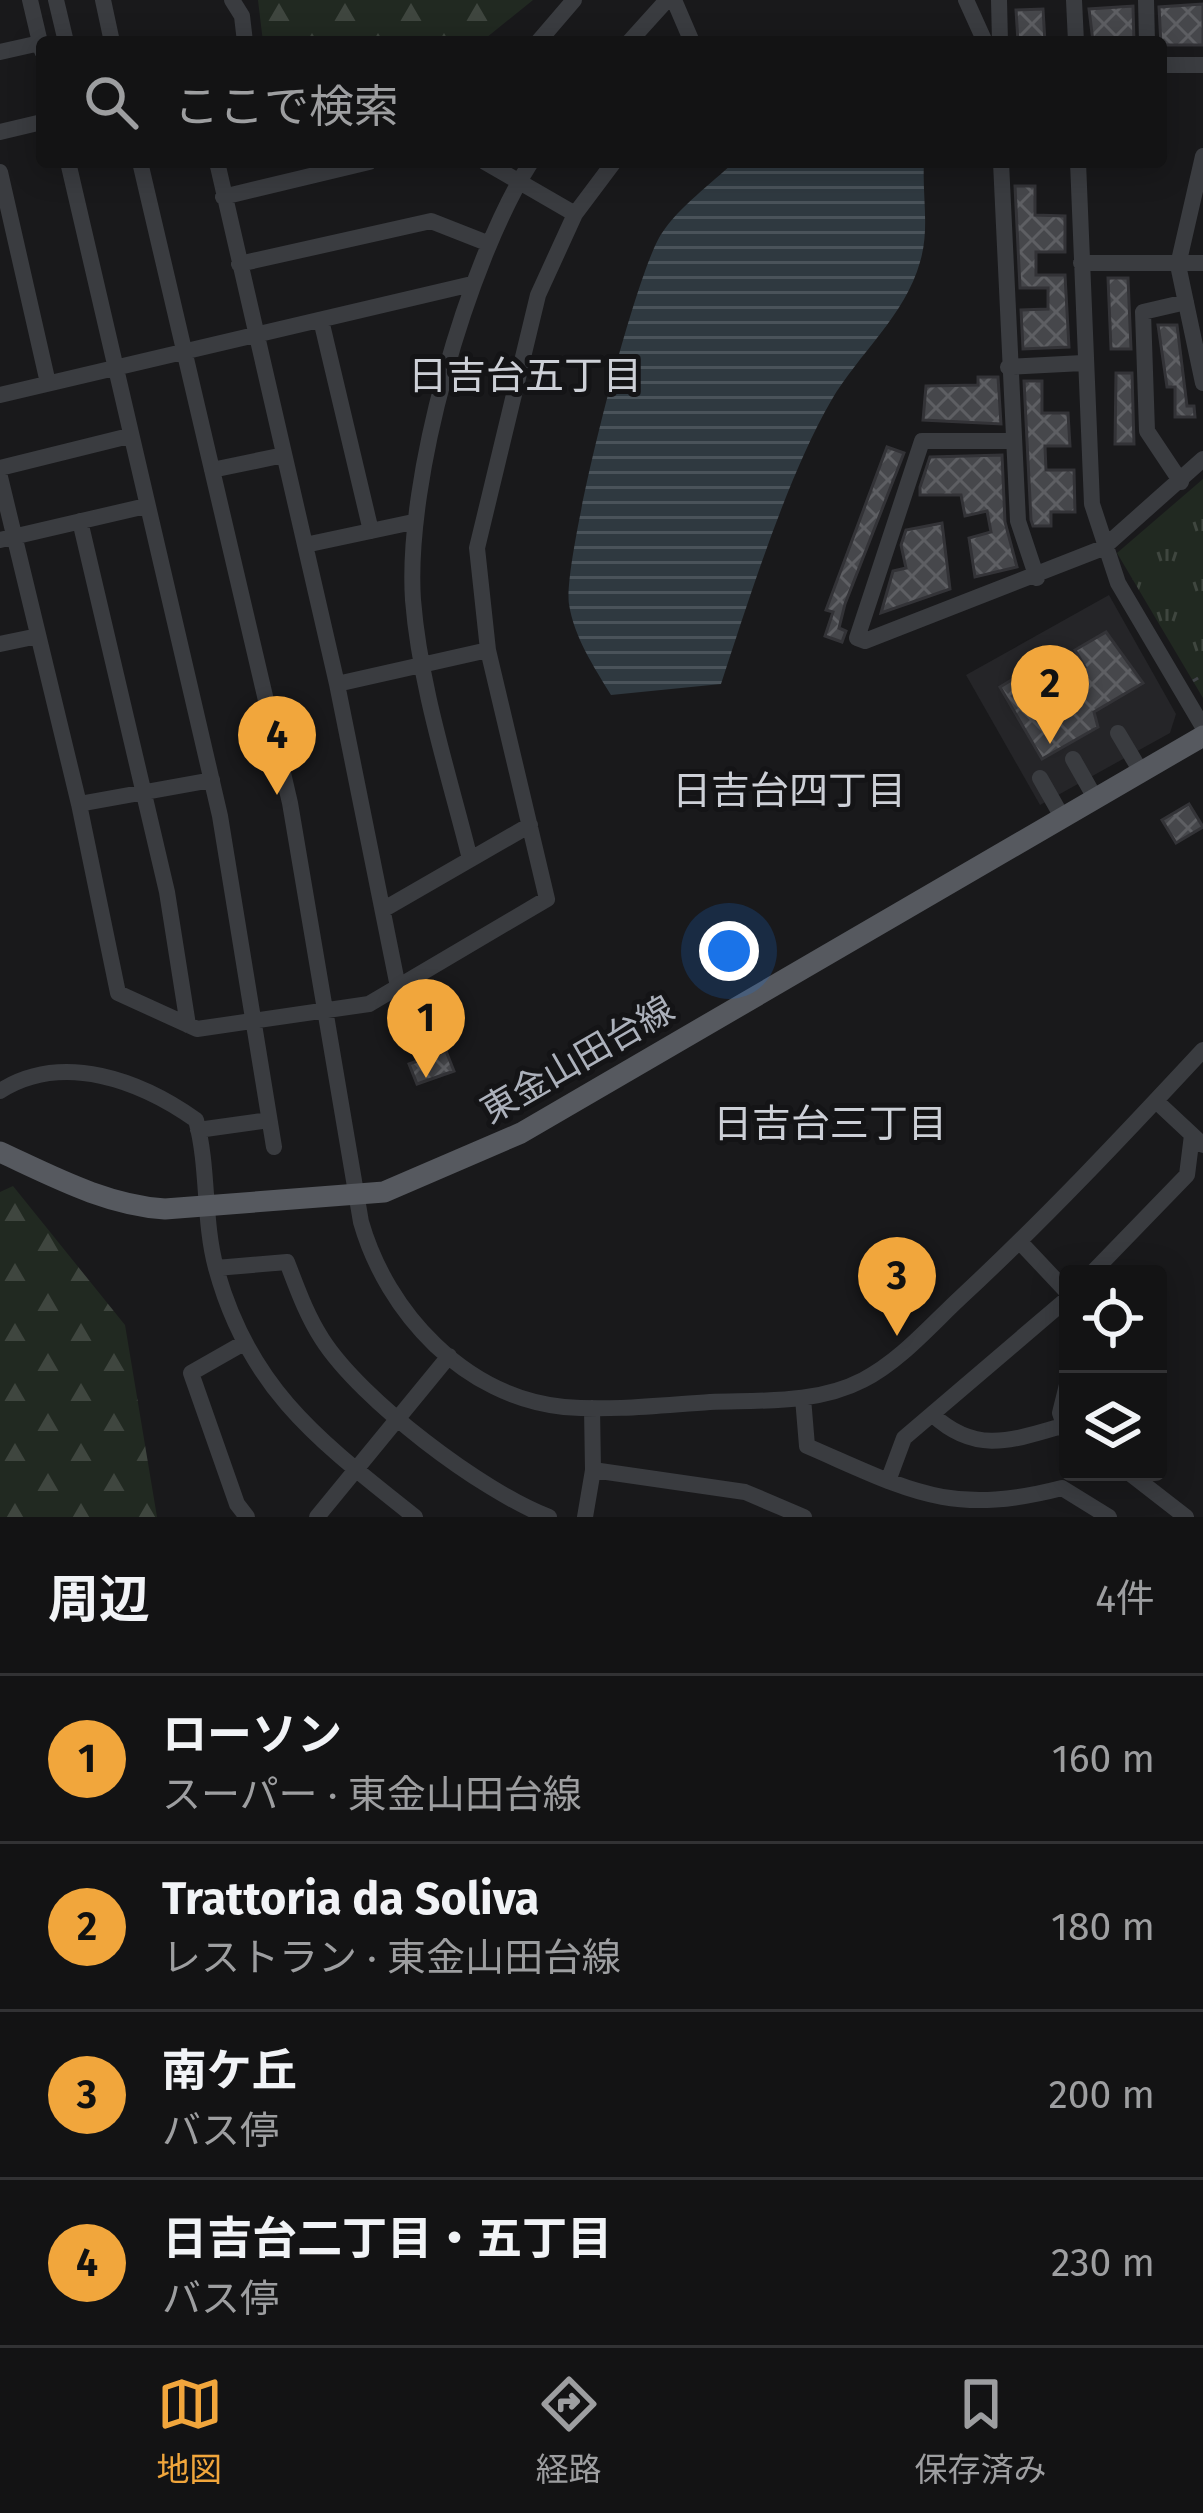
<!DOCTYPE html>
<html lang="ja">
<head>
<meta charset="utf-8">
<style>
  :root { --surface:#131314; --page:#1c1c1d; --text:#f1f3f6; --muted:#9d9ea0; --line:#323234; --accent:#f1a63c }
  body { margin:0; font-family:"Fira Sans","Noto Sans JP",sans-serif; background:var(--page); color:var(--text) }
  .controls { position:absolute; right:36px; bottom:36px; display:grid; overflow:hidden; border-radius:12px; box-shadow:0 6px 30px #0003 }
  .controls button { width:108px; height:108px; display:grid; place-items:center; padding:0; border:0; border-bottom:3px solid var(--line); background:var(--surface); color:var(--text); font:60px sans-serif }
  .you { position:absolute; left:729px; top:951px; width:42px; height:42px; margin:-30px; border:9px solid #fff; border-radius:50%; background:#1a73e8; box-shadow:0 0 0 18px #1a73e833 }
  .badge { display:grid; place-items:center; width:78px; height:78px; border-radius:50%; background:var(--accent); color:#111; font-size:39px; font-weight:700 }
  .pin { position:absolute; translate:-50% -99px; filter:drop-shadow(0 3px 6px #0008) }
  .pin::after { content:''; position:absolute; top:63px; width:42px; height:36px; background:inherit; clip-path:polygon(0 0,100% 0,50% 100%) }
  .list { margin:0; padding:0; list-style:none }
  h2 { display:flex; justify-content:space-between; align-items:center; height:156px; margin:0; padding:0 48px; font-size:51px }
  h2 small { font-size:39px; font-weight:400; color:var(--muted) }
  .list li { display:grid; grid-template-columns:78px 1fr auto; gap:36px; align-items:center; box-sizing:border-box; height:168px; padding:0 48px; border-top:3px solid var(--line) }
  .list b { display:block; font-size:45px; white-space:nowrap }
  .list p { margin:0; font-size:39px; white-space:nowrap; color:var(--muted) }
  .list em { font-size:39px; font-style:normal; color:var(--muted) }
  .icon { flex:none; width:66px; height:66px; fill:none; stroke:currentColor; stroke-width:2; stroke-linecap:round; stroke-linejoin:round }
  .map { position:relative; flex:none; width:1203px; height:1517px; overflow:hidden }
  .search { position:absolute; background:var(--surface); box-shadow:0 6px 30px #0003; left:36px; right:36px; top:36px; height:132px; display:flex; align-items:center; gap:30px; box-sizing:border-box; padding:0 42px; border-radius:12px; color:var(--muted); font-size:45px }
  .sheet { height:828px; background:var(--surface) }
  nav { display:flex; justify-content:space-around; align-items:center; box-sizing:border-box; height:168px; border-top:3px solid var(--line); background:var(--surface); font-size:33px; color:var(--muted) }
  nav a { display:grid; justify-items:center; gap:6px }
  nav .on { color:var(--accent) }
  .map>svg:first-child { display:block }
  .built { fill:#252528 }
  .forest { fill:url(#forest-firs) }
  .park { fill:url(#park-tufts) }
  .water { fill:url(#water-rules) }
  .building { fill:url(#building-cross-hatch); stroke:#333337; stroke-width:3 }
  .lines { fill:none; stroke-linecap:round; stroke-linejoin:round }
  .path { stroke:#404347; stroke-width:3; stroke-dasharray:6 9; stroke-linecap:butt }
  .minor { stroke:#3a3c40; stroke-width:16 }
  .major { stroke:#56595f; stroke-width:21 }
  .labels { text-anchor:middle; stroke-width:10; stroke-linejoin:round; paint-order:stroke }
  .street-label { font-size:36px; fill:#acb1bb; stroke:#141416 }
  .neighbourhood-label { font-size:39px; fill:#cdd0d7; stroke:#141416 }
</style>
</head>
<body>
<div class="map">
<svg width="1203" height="1517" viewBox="0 0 1203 1517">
  <defs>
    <pattern id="forest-firs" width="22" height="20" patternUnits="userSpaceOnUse" patternTransform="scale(3)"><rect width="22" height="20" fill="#212921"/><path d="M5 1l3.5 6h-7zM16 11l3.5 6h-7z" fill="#3f463f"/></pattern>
    <pattern id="park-tufts" width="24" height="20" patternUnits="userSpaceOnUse" patternTransform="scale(3)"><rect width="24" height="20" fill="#212921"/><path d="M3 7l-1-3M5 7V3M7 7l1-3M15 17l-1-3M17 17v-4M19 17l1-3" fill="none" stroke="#3f463f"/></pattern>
    <pattern id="water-rules" width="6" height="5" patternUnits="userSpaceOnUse" patternTransform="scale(3)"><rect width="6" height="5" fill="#2f3940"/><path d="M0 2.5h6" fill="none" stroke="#4a535a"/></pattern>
    <pattern id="building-cross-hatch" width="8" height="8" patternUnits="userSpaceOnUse" patternTransform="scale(3)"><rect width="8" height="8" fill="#46474b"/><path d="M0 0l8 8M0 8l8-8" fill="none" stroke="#5e5f63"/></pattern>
  </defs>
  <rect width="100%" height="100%" fill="#19191b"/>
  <path class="built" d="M 1109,595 L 1176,714 L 1170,733 L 1040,805 L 966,675 Z"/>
  <path class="forest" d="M 258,0 L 533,0 L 481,42 L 263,42 Z
    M 13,1186 L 125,1325 L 157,1517 L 0,1517 L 0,1192 Z"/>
  <path class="park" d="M 1203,479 L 1203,698 L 1117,553 Z"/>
  <path class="water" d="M 734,162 L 924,162 C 922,196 930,229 920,262 C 905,316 859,353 831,401 C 787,477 749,599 721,684 L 611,695 C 594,667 574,637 569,604 C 562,559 635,271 662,233 C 680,206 711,184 734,162 Z"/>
  <path class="building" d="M 1203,4 L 1203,45 L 1161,45 L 1159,7 Z
    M 1133,6 L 1134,42 L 1093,42 L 1089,9 Z
    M 1043,9 L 1045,42 L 1018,42 L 1016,10 Z
    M 1015,186 L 1035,186 L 1035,215 L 1065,216 L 1065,252 L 1036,252 L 1036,275 L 1065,275 L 1069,347 L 1023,349 L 1021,310 L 1048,309 L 1048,288 L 1020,288 Z
    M 1108,278 L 1128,278 L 1131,349 L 1111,349 Z
    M 1158,325 L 1177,325 L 1187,406 L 1194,406 L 1195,417 L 1175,417 L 1175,387 L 1167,387 Z
    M 1116,373 L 1132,373 L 1134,444 L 1115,444 Z
    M 978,377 L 998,377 L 1001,424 L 923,420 L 926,386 L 978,385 Z
    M 1024,381 L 1042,381 L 1042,413 L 1068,413 L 1070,446 L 1045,446 L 1046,470 L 1074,470 L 1075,512 L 1051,512 L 1051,526 L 1033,526 L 1031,520 Z
    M 887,447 L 904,453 L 845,604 L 839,628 L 846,631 L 842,642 L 825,636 L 833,612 L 826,610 Z
    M 1002,455 L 1005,522 L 1017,567 L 975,577 L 969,538 L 991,532 L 987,511 L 965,516 L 961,495 L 920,495 L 920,487 L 930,457 Z
    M 942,523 L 950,589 L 881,613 L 893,571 L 906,568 L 901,545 L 906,530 Z
    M 1106,632 L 1143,683 L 1094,712 L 1098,727 L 1042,759 L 1000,687 L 1023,673 L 1037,695 L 1085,667 L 1075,650 Z
    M 1189,804 L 1203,827 L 1176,843 L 1162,820 Z
    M 446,1051 L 454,1071 L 417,1084 L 409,1064 Z"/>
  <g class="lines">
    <path class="path" d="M 1193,681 L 1203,675"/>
    <path class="minor" d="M 30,0 L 42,51
      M 56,0 L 66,42
      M 103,0 L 112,42
      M 232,0 L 242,16 L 245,42
      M 674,0 L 692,42
      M 966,0 L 985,42
      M 999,0 L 1000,42
      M 1074,0 L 1076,42
      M 1146,0 L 1147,42
      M 538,42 L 574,0
      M 629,42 L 667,0
      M 0,52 L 40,43
      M 1161,65 L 1203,65
      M 0,132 L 42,122
      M 1203,156 L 1178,265 L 1203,383
      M 68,162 L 220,816 L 274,1147
      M 140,162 L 290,803 L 361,1222 C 387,1313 465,1397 564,1407 C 612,1411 663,1405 710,1402 C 761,1400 817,1404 863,1380 C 900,1361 930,1326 960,1298 C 1045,1219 1124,1135 1203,1050
      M 217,162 L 337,684 L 398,987
      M 485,162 L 575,214
      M 1001,162 L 1018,521 L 1037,578
      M 1078,162 L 1092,504 L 1118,583 L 1203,727
      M 0,172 L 48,383
      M 223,197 L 369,162
      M 1081,263 L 1203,263
      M 239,264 L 431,221 L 487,243
      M 321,320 L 371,531
      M 1008,367 L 1083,363
      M 0,395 L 472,284
      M 1013,441 L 922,441 L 857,638 L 865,641 L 1103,548 L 1203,459
      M 0,468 L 129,436
      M 212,470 L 284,455
      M 0,477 L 79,804 L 118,993 L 197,1029 L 369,1004 L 547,899 L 488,650 L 477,548 L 538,295 L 575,214 L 614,162
      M 1181,482 L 1147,431 L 1143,312 L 1186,302
      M 80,521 L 167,892 L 188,1025
      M 0,540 L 146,506
      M 305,545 L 413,522
      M 0,644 L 38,636
      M 337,684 L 488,650
      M 1118,733 L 1140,770
      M 1073,759 L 1094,796
      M 1040,778 L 1061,815
      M 79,804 L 212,780
      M 470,859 C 449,775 420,687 413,600 C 405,480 467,263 531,162
      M 386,908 L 530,825
      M 0,1091 C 63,1051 141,1081 196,1120 C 209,1168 203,1220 216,1268 C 249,1390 321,1442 415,1517
      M 1156,1101 L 1203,1145
      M 198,1130 L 269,1120
      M 1020,1242 L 1068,1293
      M 216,1268 L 287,1262 C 297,1288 306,1314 322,1339 C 361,1400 481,1491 549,1517
      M 1091,1274 L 1187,1175 L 1192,1135
      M 242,1344 L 191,1373 L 237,1504 L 247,1517
      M 803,1398 L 807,1446 C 909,1490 949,1517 1062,1488 L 1109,1517
      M 933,1415 C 975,1454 1011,1441 1062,1426
      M 1067,1434 L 1060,1413 L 1068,1381
      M 593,1470 L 745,1492 L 804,1517
      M 1128,1472 L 1186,1517
      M 888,1481 L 904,1438 L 1068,1298
      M 317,1517 L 449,1356
      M 585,1517 L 593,1470 L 592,1408"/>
    <path class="major" d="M 0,1152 C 54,1177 106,1205 165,1209 L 384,1192 L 521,1133 L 1203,736"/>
  </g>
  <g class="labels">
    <g class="street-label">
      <text transform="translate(577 1059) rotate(-30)" y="13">東金山田台線</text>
    </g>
    <g class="neighbourhood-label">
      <text x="525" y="389">日吉台五丁目</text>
      <text x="789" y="804">日吉台四丁目</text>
      <text x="830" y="1137">日吉台三丁目</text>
    </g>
  </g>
</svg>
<div class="controls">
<button><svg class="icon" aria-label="locate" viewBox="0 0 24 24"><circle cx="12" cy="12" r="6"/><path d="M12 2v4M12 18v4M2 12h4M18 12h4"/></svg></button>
<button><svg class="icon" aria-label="layers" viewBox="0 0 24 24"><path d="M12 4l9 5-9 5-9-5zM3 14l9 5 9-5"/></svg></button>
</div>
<div class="you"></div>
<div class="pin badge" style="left:426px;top:1078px">1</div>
<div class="pin badge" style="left:1050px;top:744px">2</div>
<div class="pin badge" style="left:897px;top:1336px">3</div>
<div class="pin badge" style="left:277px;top:795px">4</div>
<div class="search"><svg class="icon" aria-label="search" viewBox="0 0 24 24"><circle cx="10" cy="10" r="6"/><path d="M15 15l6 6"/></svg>ここで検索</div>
</div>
<section class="sheet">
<h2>周辺<small>4件</small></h2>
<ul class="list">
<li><span class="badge">1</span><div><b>ローソン</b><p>スーパー · 東金山田台線</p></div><em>160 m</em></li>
<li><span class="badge">2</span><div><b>Trattoria da Soliva</b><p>レストラン · 東金山田台線</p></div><em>180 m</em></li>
<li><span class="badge">3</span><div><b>南ケ丘</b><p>バス停</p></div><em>200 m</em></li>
<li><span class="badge">4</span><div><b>日吉台二丁目・五丁目</b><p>バス停</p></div><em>230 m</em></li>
</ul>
</section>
<nav>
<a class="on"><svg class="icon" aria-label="map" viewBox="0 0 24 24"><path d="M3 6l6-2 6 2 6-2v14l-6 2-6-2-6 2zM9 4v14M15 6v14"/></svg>地図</a>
<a><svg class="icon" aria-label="directions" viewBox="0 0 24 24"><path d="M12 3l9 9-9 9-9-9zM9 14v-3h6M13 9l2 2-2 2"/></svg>経路</a>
<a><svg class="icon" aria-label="saved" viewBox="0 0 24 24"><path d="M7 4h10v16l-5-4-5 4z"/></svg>保存済み</a>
</nav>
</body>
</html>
